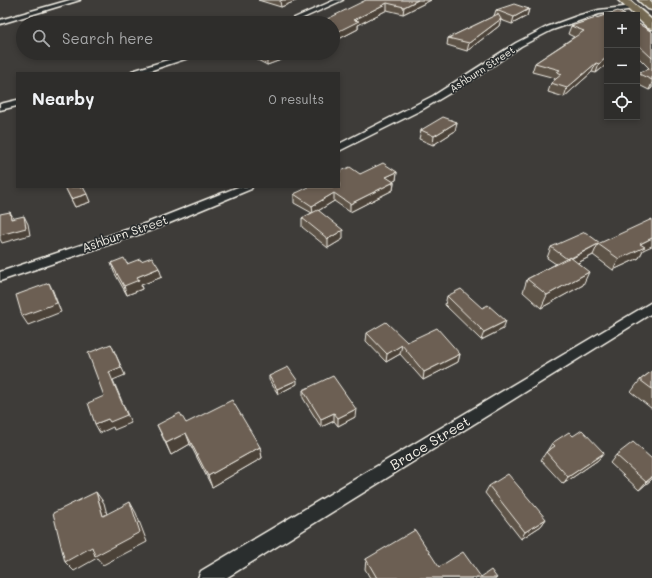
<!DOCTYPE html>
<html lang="en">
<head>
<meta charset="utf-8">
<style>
  :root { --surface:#2e2d2b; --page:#363533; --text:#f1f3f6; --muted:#a7a8a9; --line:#494947 }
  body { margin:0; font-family:Mali,sans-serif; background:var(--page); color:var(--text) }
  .controls { position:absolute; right:12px; top:12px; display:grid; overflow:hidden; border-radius:0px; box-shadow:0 2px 6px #0003 }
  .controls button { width:36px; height:36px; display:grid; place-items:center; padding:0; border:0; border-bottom:1px solid var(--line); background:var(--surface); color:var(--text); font:20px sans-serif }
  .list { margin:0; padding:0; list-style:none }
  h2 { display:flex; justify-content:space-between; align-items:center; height:52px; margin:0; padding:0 16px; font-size:17px }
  h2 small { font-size:13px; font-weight:400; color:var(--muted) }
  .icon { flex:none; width:22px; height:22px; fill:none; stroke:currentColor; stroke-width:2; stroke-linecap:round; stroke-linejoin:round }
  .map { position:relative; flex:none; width:652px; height:578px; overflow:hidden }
  .search { position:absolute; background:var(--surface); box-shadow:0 2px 6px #0003; left:16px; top:16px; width:324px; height:44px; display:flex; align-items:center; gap:10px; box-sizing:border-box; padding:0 14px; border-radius:22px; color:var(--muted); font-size:15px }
  .panel { position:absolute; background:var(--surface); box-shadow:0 2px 6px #0003; left:16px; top:72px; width:324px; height:116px; border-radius:0px }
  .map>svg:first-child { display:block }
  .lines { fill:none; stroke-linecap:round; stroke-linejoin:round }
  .minor-casing { stroke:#f4f1e8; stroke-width:3 }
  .primary-casing { stroke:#f4f1e8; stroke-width:3 }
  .minor { fill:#2a2d2e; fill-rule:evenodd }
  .primary { fill:#746b52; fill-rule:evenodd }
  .wall { fill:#5d5247; stroke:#f4f1e8 }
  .shaded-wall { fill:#4c4239; stroke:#f4f1e8 }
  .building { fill:#6c5f52; stroke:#f4f1e8 }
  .labels { text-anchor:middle; stroke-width:3.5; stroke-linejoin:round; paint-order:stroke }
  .far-street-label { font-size:10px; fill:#f4f1e8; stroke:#2a2d2e }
  .street-label { font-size:12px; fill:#f4f1e8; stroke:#2a2d2e }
  .near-street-label { font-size:14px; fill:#f4f1e8; stroke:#2a2d2e }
</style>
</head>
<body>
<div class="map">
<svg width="652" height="578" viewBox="0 0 652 578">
  <rect width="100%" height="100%" fill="#3e3c39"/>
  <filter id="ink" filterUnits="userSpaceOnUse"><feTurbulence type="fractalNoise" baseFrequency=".025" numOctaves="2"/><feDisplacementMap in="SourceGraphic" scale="8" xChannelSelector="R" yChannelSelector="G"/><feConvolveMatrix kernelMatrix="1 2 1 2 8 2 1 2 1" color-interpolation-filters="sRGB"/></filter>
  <g filter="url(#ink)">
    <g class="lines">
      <defs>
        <path id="minor" d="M 70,0 L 80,0 L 0,24 L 0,20 Z
          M 335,0 L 343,0 L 292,23 L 283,23 Z
          M 632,6 L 634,7 L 634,9 L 599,14 L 552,30 L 521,46 L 475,78 L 423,109 L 339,151 L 339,144 L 433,96 L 516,43 L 547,27 L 580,15 L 599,10 Z
          M 191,53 L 203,53 L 143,73 L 131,73 L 132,71 Z
          M 17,100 L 17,106 L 0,110 L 0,104 Z
          M 238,187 L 252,187 L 251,189 L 155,229 L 0,281 L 0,272 L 147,223 Z
          M 652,302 L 652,313 L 226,578 L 198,578 L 201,571 Z"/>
        <path id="primary" d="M 618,0 L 629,0 L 652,20 L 652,29 L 648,28 L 637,18 L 637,15 L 634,15 Z
          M 638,0 L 649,0 L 652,2 L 652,10 L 648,9 Z"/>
      </defs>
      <use href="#minor" class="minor-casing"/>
      <use href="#primary" class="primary-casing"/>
      <use href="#minor" class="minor"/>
      <use href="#primary" class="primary"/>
    </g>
    <path class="wall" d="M 258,0 L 298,0 L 281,7 Z
      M 366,0 L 431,0 L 403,14 L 387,10 L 358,25 L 358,29 L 333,42 L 333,23 Z
      M 529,9 L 527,16 L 512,24 L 501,20 L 499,26 L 467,51 L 447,45 L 448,38 L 494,16 L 496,10 Z
      M 607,15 L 607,64 L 596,73 L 592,72 L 564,97 L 548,92 L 551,83 L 554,80 L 555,78 L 532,72 L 535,63 L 574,37 L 568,34 L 571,26 Z
      M 637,23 L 652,32 L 652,88 L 649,90 L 637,84 L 637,73 L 650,69 L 637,56 Z
      M 249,53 L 300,53 L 267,65 L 250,56 Z
      M 457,122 L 455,131 L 433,145 L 419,139 L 421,130 Z
      M 397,172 L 396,180 L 393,181 L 394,182 L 393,190 L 350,212 L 334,201 L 318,211 L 343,239 L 328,248 L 302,227 L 302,218 L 312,213 L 294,203 L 294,194 L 360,174 Z
      M 65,187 L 83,187 L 90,202 L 75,207 Z
      M 600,243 L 643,250 L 639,258 L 613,270 L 593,255 L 578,263 L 583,285 L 541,308 L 523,292 L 527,279 L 556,264 L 547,258 L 551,247 Z
      M 141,261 L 162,277 L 141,285 L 142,289 L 127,295 L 114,272 L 111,263 L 127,264 Z
      M 447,296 L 503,329 L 481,340 L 445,305 Z
      M 367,333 L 407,342 L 460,354 L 458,362 L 423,380 L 400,354 L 386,362 L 366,341 Z
      M 652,371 L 652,409 L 631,392 L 640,380 Z
      M 269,376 L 297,384 L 278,394 L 269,380 Z
      M 303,390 L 355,417 L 338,426 L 334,421 L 321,427 L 303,398 Z
      M 186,423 L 260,447 L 262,458 L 212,487 L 190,444 L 171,455 L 157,425 Z
      M 573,436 L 604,453 L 598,460 L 563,484 L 541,460 L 546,452 L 547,451 L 552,443 Z
      M 616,455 L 652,479 L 639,490 L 610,463 Z
      M 489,486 L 546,519 L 541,526 L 521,539 L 485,493 Z
      M 366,559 L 439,567 L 481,577 L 497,578 L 370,578 L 365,569 Z"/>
    <path class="shaded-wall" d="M 283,0 L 298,0 L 281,7 L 280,1 Z
      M 418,0 L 431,0 L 403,14 L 404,7 Z
      M 387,3 L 387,10 L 358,25 L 358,29 L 333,42 L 333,34 L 354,20 Z
      M 529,9 L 527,16 L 512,24 L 514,17 Z
      M 501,19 L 499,26 L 467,51 L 469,43 Z
      M 278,53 L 300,53 L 267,65 L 267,57 Z
      M 607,57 L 607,64 L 596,73 L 599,64 Z
      M 596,63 L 592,72 L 564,97 L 567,88 Z
      M 652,83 L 652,88 L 649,90 Z
      M 457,122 L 455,131 L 433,145 L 434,136 Z
      M 397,172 L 396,180 L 386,185 L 386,177 Z
      M 394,182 L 393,190 L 350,212 L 350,204 Z
      M 334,193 L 334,201 L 313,214 L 312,206 Z
      M 87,194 L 90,202 L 75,207 L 71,199 Z
      M 10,212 L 14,219 L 11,219 Z
      M 24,216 L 28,224 L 30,235 L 2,243 L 0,239 L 0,235 Z
      M 343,230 L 343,239 L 328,248 L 328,239 Z
      M 652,238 L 652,246 L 643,250 L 639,258 L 613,270 L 619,259 L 640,244 Z
      M 598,244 L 593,255 L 564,270 L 569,260 Z
      M 159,268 L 162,277 L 141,285 L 142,289 L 127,295 L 124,286 L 137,277 Z
      M 589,272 L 583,285 L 541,308 L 547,295 Z
      M 49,283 L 53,291 L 61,312 L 28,325 L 22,316 Z
      M 506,321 L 503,329 L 481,340 L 484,332 Z
      M 111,344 L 125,375 L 113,380 L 131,423 L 114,430 L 113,427 L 100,433 L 95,424 L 108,419 L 109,372 Z
      M 402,345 L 400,354 L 386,362 L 387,354 Z
      M 460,354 L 458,362 L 423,380 L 424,372 Z
      M 297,380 L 297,384 L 278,394 L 277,389 Z
      M 356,409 L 355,417 L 338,426 L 338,418 Z
      M 334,413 L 334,421 L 321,427 L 321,419 Z
      M 186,433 L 190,444 L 171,455 L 166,443 Z
      M 260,447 L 262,458 L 212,487 L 208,476 Z
      M 604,453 L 598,460 L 563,484 L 568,477 Z
      M 652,477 L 652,479 L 639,490 L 646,482 Z
      M 96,492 L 104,503 L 110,526 L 103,516 Z
      M 130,502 L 136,513 L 147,542 L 103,565 L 97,558 L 74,571 L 65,562 Z
      M 546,519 L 541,526 L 521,539 L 525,532 Z"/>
    <path class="building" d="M 366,0 L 418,0 L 404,7 L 387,3 L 354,20 L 359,21 L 333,34 L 333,23 L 319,23 Z
      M 514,4 L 529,9 L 514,17 L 496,10 Z
      M 618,11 L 625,15 L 607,15 L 607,57 L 599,64 L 596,63 L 567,88 L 551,83 L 562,74 L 557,72 L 560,70 L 535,63 L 584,31 L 571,26 Z
      M 498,14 L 501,19 L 469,43 L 448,38 Z
      M 637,23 L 652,32 L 652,58 L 637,44 Z
      M 258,53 L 278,53 L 267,57 Z
      M 652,68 L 652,80 L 637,73 Z
      M 443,117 L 457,122 L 434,136 L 421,130 Z
      M 383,163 L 397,172 L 386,177 L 394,182 L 350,204 L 334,193 L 312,206 L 294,194 L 309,187 L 339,187 L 339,172 L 350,167 L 360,174 Z
      M 65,187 L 83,187 L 87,194 L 71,199 Z
      M 318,210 L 343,230 L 328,239 L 302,218 Z
      M 10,212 L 11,219 L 24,216 L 26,228 L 0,235 L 0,214 Z
      M 652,219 L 652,238 L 640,244 L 645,247 L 619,259 L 598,244 L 571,258 L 570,257 L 567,259 L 551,247 L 585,232 L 600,243 Z
      M 152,257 L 159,268 L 137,277 L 139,280 L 124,286 L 111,263 L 124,258 L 127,264 L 140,259 L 141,261 Z
      M 570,257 L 589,272 L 547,295 L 527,279 Z
      M 49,283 L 57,303 L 22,316 L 16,295 Z
      M 461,289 L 482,308 L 488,305 L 506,321 L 484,332 L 447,296 Z
      M 386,322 L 407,342 L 437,328 L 460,354 L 424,372 L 402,345 L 387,354 L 367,333 Z
      M 111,344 L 121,367 L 109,372 L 127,415 L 110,422 L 108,419 L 95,424 L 88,403 L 104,396 L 88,353 Z
      M 288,367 L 297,380 L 277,389 L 269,376 Z
      M 652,371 L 652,389 L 640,380 Z
      M 333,376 L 356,409 L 338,418 L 334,413 L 321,419 L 303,390 Z
      M 232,400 L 260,447 L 208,476 L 186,433 L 166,443 L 157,425 L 180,413 L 186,423 Z
      M 582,430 L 604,453 L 568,477 L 546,452 L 555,446 L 552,443 L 569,432 L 573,436 Z
      M 633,442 L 652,459 L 652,477 L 646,482 L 616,455 Z
      M 508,474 L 546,519 L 525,532 L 489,486 Z
      M 96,492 L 103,516 L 130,502 L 140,532 L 95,556 L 92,547 L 65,562 L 53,513 Z
      M 415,530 L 439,567 L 463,552 L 481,577 L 491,570 L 497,578 L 377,578 L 366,559 Z"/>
  </g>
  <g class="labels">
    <g class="far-street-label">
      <text transform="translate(482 69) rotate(-33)" y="4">Ashburn Street</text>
    </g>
    <g class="street-label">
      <text transform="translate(125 234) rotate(-19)" y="4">Ashburn Street</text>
    </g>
    <g class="near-street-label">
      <text transform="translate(430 443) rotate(-31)" y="5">Brace Street</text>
    </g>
  </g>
</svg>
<div class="controls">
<button>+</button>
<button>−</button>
<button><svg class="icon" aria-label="locate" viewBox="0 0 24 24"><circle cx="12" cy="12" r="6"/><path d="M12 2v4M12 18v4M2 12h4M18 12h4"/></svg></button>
</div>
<div class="search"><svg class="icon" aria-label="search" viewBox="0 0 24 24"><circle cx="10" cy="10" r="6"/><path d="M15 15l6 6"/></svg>Search here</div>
<section class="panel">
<h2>Nearby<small>0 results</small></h2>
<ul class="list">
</ul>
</section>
</div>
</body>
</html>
